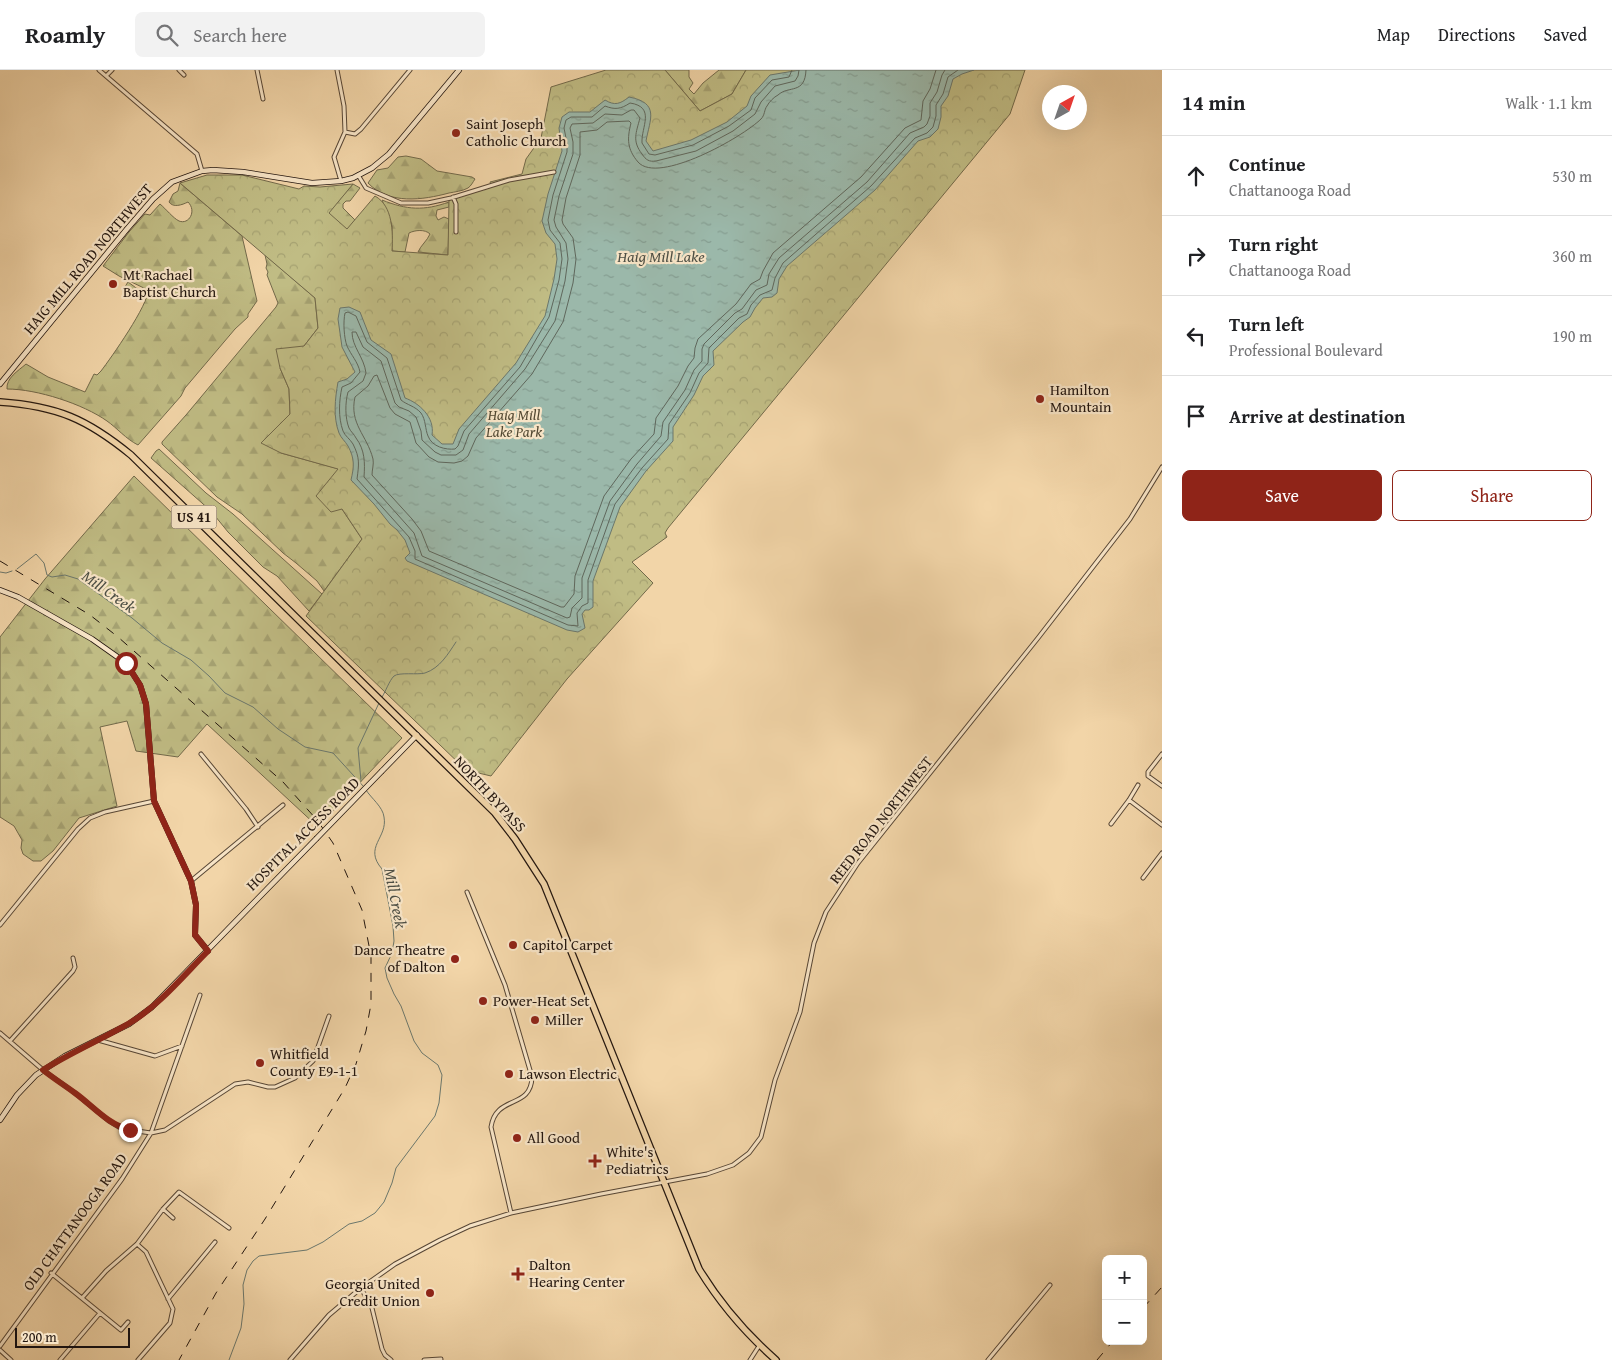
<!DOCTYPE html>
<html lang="en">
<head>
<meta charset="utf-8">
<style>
  :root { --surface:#fff; --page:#f2f2f2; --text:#202124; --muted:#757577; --line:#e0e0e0; --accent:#8f2418 }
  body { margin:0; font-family:"Gentium Book Plus",serif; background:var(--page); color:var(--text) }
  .controls { position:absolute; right:15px; bottom:15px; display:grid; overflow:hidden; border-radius:8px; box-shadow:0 5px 20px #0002 }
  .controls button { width:45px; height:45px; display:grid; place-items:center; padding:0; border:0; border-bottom:1px solid var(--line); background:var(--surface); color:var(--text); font:25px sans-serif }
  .compass { position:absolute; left:1042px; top:15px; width:45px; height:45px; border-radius:50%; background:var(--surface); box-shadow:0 5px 20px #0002; rotate:40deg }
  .scale { position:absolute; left:15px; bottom:12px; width:115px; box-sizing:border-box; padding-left:5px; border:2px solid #23160f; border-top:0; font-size:14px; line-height:18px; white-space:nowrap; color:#23160f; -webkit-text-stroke:4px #f7e4c6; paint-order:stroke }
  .stop { position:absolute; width:15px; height:15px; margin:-11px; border:4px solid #8f2418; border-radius:50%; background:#fff }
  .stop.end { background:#8f2418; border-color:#fff; box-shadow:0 1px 5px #0008 }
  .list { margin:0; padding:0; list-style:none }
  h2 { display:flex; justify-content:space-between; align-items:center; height:65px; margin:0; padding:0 20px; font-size:21px }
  h2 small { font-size:16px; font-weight:400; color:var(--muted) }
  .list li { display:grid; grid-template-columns:32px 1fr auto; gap:15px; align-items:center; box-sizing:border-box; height:80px; padding:0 20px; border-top:1px solid var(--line) }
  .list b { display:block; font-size:19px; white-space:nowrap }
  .list p { margin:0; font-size:16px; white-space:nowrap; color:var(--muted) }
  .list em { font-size:16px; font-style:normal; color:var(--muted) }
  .actions { display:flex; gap:10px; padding:15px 20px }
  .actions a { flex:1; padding:11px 0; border:1px solid var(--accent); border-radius:8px; text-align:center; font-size:18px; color:var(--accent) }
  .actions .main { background:var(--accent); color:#fff }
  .icon { flex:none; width:28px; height:28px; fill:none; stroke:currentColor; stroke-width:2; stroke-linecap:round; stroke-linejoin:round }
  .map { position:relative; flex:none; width:1162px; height:1290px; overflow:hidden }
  header { display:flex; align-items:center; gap:30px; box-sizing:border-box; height:70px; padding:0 25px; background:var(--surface); border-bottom:1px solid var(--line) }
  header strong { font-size:24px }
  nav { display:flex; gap:28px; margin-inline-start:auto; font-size:18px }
  .search { width:350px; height:45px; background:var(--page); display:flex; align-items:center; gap:12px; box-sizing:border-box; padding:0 18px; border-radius:8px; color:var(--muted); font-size:19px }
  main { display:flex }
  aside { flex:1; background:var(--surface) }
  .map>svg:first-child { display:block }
  .grass { fill:url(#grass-tufts); stroke:#72694a }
  .forest { fill:url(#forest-firs); stroke:#72694a }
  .park { fill:url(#park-crowns); stroke:#72694a }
  .water { fill:url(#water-ripples); stroke:#6b776c }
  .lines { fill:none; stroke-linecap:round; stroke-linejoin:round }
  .shore { stroke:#5f675c; stroke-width:1 }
  .stream { stroke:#6b776c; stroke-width:1 }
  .street-casing { stroke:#574635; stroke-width:5 }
  .secondary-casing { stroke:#23160f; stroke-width:6 }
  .highway-casing { stroke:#23160f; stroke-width:8 }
  .street { stroke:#f7e4c6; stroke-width:3 }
  .secondary { stroke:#f7e4c6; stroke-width:4.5 }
  .highway { stroke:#f2d5a8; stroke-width:5.5 }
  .rail { stroke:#23160f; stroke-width:1; stroke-dasharray:9 9; stroke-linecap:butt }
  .secondary-bridge-casing { stroke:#23160f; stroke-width:6; stroke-linecap:butt }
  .secondary-bridge { stroke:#f7e4c6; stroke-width:4.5 }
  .route { stroke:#8f2418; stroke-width:6 }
  .poi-dot { fill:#8f2418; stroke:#f7e4c6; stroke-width:2 }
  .labels { text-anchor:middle; stroke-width:4.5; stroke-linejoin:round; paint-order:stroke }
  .shield { fill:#f7e4c6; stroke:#635446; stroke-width:1 }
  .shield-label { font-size:14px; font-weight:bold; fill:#23160f }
  .poi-label { font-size:15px; fill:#23160f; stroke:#f7e4c6; text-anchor:start }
  .street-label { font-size:15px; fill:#23160f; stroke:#f7e4c6 }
  .park-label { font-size:15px; font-style:italic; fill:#524832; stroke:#f7e4c6 }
  .water-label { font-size:16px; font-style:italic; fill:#4d4f45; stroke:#f7e4c6 }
</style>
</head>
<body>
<header>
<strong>Roamly</strong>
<div class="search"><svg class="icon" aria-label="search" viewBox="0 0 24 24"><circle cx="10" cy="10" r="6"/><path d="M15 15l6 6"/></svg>Search here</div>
<nav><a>Map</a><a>Directions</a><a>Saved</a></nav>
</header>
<main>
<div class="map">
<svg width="1162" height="1290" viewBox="0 0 1162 1290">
  <defs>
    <pattern id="grass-tufts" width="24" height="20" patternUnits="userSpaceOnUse" patternTransform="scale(1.25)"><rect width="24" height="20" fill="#c0bc84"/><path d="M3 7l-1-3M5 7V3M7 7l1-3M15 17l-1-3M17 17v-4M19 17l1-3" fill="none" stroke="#a5a171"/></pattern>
    <pattern id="forest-firs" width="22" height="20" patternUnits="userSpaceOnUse" patternTransform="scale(1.25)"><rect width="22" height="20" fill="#c0bc84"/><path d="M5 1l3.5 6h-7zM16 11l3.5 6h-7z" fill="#a5a171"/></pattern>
    <pattern id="park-crowns" width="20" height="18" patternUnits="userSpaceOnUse" patternTransform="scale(1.25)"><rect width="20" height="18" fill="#c0bc84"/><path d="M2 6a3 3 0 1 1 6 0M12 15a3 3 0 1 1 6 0" fill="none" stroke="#a5a171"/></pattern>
    <pattern id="water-ripples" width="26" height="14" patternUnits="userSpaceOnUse" patternTransform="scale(1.25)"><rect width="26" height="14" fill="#9bb8aa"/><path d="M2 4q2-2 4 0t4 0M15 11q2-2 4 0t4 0" fill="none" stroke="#859d91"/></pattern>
  </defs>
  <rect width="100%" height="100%" fill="#f2d5a8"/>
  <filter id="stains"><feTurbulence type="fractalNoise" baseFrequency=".004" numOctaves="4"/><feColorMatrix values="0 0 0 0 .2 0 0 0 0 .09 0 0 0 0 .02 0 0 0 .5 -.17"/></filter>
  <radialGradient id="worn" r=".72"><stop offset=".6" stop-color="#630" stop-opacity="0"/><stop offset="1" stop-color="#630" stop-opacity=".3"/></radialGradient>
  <path class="grass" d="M 128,212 L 143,223 L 140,231 L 123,220 Z"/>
  <path class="forest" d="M 665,0 L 689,0 L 689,7 L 693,13 L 689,19 L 694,24 L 703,13 L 719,0 L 746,0 L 732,24 L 700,41 Z
    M 406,86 L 421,89 L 437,101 L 472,107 L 475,109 C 473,112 471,116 468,118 C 463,121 454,122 449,123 C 423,130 389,135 368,113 L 377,100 L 388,98 L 398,87 Z
    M 180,113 L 242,166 L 257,231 L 248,244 L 248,247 L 235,259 L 185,318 L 181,326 L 138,375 C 126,369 117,358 107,351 C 83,334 37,319 7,319 C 6,308 18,301 26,294 L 48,307 L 85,322 L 94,304 L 97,305 L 101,301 C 111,288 149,234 148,220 L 119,206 L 103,196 L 129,162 L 145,144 L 150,145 L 160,134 C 166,139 173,148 179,151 C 189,155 197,141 188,132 C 182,135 173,138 169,132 L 173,124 L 178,121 Z
    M 353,114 L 360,118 L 350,131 L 346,131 L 343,134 L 343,138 L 355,150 L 347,160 L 328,143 Z
    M 382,130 C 407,140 424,141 449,132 L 449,137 L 437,140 L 436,146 L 438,150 L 444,147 L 449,149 L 448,185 L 418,182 C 421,175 427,171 430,164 C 425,159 415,160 409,163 L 405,182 L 392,181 L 392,156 Z
    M 265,185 L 315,228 L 318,258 L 304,276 L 280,298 L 289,319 L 290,344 L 281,383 L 339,399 L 342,439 L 362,469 L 324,521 L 317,511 L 296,493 L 283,483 L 242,444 L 217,427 L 162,374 L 162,372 L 186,345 L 276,237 L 278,233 L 267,205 L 268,202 L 266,198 L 267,194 Z
    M 159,379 L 206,423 L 233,444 L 322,524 L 309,541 L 277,506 L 263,497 L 228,462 L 211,441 L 151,388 L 156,381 Z
    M 134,406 L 402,668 L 318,757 L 207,654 L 178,687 L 136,681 L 127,651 L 100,657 L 117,736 L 79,748 L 53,781 L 41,791 L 33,791 L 23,784 L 21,778 L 22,770 L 14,756 L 0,747 L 0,567 L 45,509 Z"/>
  <path class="park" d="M 606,0 L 665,0 L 700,41 L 732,24 L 746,0 L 1025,0 L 1010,44 L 668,458 L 665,463 L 667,467 L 632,492 L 653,513 L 567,609 L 491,706 L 466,700 L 306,546 L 362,469 L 342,439 L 331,442 L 316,426 L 338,399 L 281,383 L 261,373 L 290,344 L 289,319 L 280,298 L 276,279 L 304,276 L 318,258 L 315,228 L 180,113 L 207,105 L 242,105 L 299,119 L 304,116 L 320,117 L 353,114 L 329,143 L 347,159 L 375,126 C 393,136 393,162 392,181 L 448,185 L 449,130 L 491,115 L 490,112 L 522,104 L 526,89 L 541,68 L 551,17 Z"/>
  <path class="water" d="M 800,0 L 974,0 L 962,4 L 953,9 L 948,26 L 941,36 L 941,47 L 938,59 L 930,67 L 918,71 L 875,120 L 787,196 L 779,209 L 777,223 L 772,227 L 763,228 L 755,238 L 750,247 L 743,252 L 713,281 L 714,295 L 703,306 L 694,325 L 673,357 L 673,371 L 646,401 L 620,437 L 593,511 L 593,537 L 589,540 L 585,540 L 582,544 L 585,558 L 578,562 L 567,560 L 407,491 L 405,488 L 410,483 L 405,470 L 397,460 L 390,454 L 374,434 L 351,410 C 354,397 355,389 348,376 C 345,371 341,368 339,363 C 333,347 335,329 338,312 L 347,309 L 355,302 L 342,277 L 338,249 L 340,238 L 349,237 L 360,242 L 371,270 L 391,284 L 405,328 C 419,333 435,347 432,365 L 442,374 L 453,374 L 459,359 L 516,293 L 545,246 L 554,209 L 557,189 L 555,174 L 546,163 L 542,151 L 548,124 L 562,81 L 559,58 L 562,47 L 569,42 L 590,42 L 605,30 C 615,36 620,34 629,27 C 660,33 650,49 646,71 L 653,81 L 691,70 L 727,52 L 747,36 L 751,26 L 770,5 Z"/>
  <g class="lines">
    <path class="shore" d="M 792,0 L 789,7 L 772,10 L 755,28 L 751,40 L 729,56 L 693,75 L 655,85 L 649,84 L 642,73 C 641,57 656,37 630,33 C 621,39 615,40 605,36 L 592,47 L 571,47 L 566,50 L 564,58 L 567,73 L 567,82 L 553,125 L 548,150 L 550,160 L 560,173 L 562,189 L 559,210 L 549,247 L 520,297 L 464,361 L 458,376 L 455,379 C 446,380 432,377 428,366 C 425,359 426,350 421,343 C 415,336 407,335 401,330 L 387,288 L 367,272 L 356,246 L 348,242 L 345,243 C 343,252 344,268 347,276 C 351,285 358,292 360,302 L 351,313 L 342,317 C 339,331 338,347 343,361 C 345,366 350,369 353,374 C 360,388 359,394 357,409 L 409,467 L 415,481 L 415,489 L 568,555 L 578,556 L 577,543 L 582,536 L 588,533 L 588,510 L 615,434 L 642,398 L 668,369 L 669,354 L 690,323 L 699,303 L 708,293 L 709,278 L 739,248 L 747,244 L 751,235 L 760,225 L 772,220 L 775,208 L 783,193 L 871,116 L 915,68 L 927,63 L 933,57 L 936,46 L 936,35 L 943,24 L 948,7 L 958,0
      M 799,0 L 798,6 L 795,11 L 775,16 L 761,32 L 755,44 L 733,61 L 696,81 L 656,91 C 649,92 646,90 642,84 C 632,71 636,63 640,48 L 634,40 L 631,40 L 622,45 L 605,44 L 593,53 L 572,54 L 570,58 L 573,72 L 573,84 L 559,126 L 554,150 L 556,157 L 566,173 L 568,189 L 565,211 L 555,251 L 525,299 L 469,364 L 463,380 L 456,385 L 441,385 L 435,382 L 422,370 L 421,361 L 416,347 L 409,341 L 399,337 L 395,333 L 381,291 L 363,277 L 356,262 L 352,262 C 352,277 364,287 366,303 L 363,311 L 348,322 C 345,333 345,348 349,358 C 351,362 354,364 356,368 C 365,380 365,393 364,407 L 414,463 L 422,486 L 567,548 L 570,547 L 572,538 L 582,528 L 582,508 L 610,431 L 637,394 L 661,366 L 663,352 L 685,320 L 694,300 L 702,291 L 702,279 L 704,274 L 735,243 L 742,239 L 756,220 L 767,215 L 769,204 L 779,188 L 867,112 L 910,63 L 924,57 L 927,54 L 930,46 L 930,33 L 937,22 L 942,5 L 945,0
      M 806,0 C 805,25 789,15 778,25 C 774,27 769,32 767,36 C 764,40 765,45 761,49 C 743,67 658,115 638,92 C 627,79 627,69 631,53 L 629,51 L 607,52 L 597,60 L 580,62 L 580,85 L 566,128 L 562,150 L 563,154 L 573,168 L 576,189 L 573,213 L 563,252 L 532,304 L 476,368 L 468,386 L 462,391 L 454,393 L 438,392 L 429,387 L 416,373 L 410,352 L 395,344 L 390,338 L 377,305 L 374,306 L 368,316 L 355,327 C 349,354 367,365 373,389 C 374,394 372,400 372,405 L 412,449 L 421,461 L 429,481 L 561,537 L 564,537 L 574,524 L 575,506 L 604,426 L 631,389 L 654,364 L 656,348 L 678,316 L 688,296 L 694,288 L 695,278 L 698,269 L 736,234 L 751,214 L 760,209 L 763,201 L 773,183 L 861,107 L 905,58 L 921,50 L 923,31 L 930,19 L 936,0"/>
    <path class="stream" d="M 17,499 L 36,484 L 44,493 L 47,505 L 52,507 L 65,505 L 78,509 L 132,548 L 162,573 L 191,590 L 209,606 L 225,623 L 253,637 L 278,659 L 305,677 L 333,683 L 364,717
      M 0,502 L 6,503 L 12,501
      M 382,627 C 386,621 389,611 394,606 C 399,602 418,605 425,603 C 440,598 448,584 456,572
      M 361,711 L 358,678 L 379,633
      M 229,1290 L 241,1258 L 244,1234 L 243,1215 L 247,1200 L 253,1191 L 259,1186 L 307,1180 L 323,1172 L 349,1154 L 362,1151 L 375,1143 L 384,1132 L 392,1113 L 396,1098 L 435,1046 L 439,1033 L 442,1005 L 438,995 L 422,983 L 414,971 L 401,936 L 394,924 L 387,908 L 385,898 L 392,883 L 394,871 L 393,856 L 382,799 C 363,777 388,768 384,747 C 383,737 371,728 366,720"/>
    <defs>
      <path id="street" d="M 99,0 L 197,84 L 202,101
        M 179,0 L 184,5
        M 257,0 L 263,29
        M 337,0 L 344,36 L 345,62 L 334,87 L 341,111
        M 106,6 L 112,0
        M 345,62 L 355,64 L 361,59 L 410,0
        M 358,105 L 366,118 L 401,133 L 428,133 L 451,128 L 509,110 L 554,102
        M 453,127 L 456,134 L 456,162
        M 201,684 L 246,739 L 258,757
        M 1162,684 L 1148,702 L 1148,706 L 1162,716
        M 1129,730 L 1162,755
        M 1111,754 L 1129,730 L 1138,715
        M 1143,808 L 1162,783
        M 191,811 L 283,735
        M 467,822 L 505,915 L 532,1007 C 531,1040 496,1024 491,1057 L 511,1143
        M 0,855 L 78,759 L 90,748 L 105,742 L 154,731
        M 0,963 L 43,1000 L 75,1023 L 109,1051 L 119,1057 L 130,1060 L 151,1063 L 165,1060 L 235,1014 L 248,1012 L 268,1017 L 275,1017 L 295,1008 L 313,991 L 329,946
        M 98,970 L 155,986 L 182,976
        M 10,971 L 73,901 L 75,897 L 73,888
        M 163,1139 L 173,1148
        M 137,1174 L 146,1182 L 173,1239 L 170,1253 L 138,1290
        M 51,1203 L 121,1260 L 128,1252
        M 361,1218 L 372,1238 L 382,1279 L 385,1285 L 391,1290
        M 82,1228 L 106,1201 L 137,1174 L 163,1139 L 179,1122 L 229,1158
        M 168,1229 L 215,1172
        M 0,1276 L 122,1109 L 151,1063 L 200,925
        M 0,1280 L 11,1290
        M 60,1290 L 100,1243
        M 290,1290 L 329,1245 L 361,1218 L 395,1194 L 440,1170 L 470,1156 L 511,1143 L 601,1124 L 707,1104 L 733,1095 L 749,1083 L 761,1067 L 775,1010 L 800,942 L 814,873 L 826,842 L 858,793 L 1038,568 L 1130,449 L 1162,397
        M 424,1290 L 441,1289
        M 750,1290 L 759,1276
        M 988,1290 L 1050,1215"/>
      <path id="secondary" d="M 0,314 L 127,159 L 153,129 L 172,112 L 202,101 L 213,100 L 243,102 L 312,113 L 341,111 L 353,108 L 372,98 L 389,84 L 459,0
        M 0,520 L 18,527 L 92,569 L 126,593 L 140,615 L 146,634 L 154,731 L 191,811 L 196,835 L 195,865 L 208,881
        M 382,701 L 417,665
        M 0,1050 L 17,1025 L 36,1005 L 65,986 L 129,954 L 152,937 L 316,769"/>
      <path id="highway" d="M 0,332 C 57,336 87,349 131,385 L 495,743 L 515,769 L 544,814 L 699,1199 C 721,1235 744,1262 776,1290"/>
    </defs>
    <use href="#street" class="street-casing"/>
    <use href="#secondary" class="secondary-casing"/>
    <use href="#highway" class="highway-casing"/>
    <use href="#street" class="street"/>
    <use href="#secondary" class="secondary"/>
    <use href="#highway" class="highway"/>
    <path class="rail" d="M 0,491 L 90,545 L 118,567 L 283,712 L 317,750 L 333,773 L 362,840 L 371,886 L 371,934 L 366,961 L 356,994 L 345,1018 L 265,1149 L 216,1223 L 179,1290
      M 1143,1238 L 1162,1217
      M 1097,1290 L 1113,1271"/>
    <defs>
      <path id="secondary-bridge" d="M 316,769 L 382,701"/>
    </defs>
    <use href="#secondary-bridge" class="secondary-bridge-casing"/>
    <use href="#secondary-bridge" class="secondary-bridge"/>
  </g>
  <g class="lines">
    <path class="route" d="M 126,593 L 140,615 L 146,634 L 154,731 L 191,811 L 196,835 L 195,865 L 208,881 C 183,906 159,936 128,954 C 100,970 70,983 43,1000 C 53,1008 64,1015 75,1023 C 93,1036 107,1054 130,1060"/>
  </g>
  <g class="poi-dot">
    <circle cx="456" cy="63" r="5"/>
    <circle cx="113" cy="214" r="5"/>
    <circle cx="1040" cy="329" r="5"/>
    <circle cx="513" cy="875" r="5"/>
    <circle cx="455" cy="889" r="5"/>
    <circle cx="483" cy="931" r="5"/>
    <circle cx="535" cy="950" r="5"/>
    <circle cx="260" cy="993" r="5"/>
    <circle cx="509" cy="1004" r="5"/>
    <circle cx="517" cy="1068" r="5"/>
    <path d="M592.5 1083.5h5v5h5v5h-5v5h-5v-5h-5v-5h5z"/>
    <path d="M515.5 1196.5h5v5h5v5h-5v5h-5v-5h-5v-5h5z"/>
    <circle cx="430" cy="1223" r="5"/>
  </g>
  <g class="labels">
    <rect class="shield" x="171.5" y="435.5" width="45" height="23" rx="4"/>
    <g class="shield-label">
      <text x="194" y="452">US 41</text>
    </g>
    <g class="poi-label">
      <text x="466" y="59">Saint Joseph<tspan x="466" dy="17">Catholic Church</tspan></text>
      <text x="123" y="210">Mt Rachael<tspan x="123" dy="17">Baptist Church</tspan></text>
      <text x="1050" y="325">Hamilton<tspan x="1050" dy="17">Mountain</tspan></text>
      <text x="523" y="880">Capitol Carpet</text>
      <text x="445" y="885" text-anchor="end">Dance Theatre<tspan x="445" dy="17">of Dalton</tspan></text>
      <text x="493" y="936">Power-Heat Set</text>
      <text x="545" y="955">Miller</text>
      <text x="270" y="989">Whitfield<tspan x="270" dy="17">County E9-1-1</tspan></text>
      <text x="519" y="1009">Lawson Electric</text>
      <text x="527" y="1073">All Good</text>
      <text x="606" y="1087">White's<tspan x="606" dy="17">Pediatrics</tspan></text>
      <text x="529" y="1200">Dalton<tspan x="529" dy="17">Hearing Center</tspan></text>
      <text x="420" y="1219" text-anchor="end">Georgia United<tspan x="420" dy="17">Credit Union</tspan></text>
    </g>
    <g class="street-label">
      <text transform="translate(88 189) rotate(-50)" y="5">HAIG MILL ROAD NORTHWEST</text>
      <text transform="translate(490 724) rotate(47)" y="5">NORTH BYPASS</text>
      <text transform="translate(881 750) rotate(-52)" y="5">REED ROAD NORTHWEST</text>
      <text transform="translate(303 764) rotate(-45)" y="5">HOSPITAL ACCESS ROAD</text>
      <text transform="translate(75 1152) rotate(-54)" y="5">OLD CHATTANOOGA ROAD</text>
    </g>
    <g class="park-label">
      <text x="514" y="350">Haig Mill<tspan x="514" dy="17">Lake Park</tspan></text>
    </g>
    <g class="water-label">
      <text x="661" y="192">Haig Mill Lake</text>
      <text transform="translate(109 521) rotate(35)" y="6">Mill Creek</text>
      <text transform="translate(396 828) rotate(79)" y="6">Mill Creek</text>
    </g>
  </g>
  <rect width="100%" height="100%" filter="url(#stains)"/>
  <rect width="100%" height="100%" fill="url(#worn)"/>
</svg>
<div class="controls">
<button>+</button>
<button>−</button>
</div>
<svg class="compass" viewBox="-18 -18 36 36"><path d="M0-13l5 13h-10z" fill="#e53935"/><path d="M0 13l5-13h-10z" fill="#757577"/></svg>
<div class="scale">200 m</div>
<div class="stop" style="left:126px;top:593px"></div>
<div class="stop end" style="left:130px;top:1060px"></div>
</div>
<aside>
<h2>14 min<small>Walk · 1.1 km</small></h2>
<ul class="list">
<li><svg class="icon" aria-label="ahead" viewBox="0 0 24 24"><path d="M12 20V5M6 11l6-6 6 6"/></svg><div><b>Continue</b><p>Chattanooga Road</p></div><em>530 m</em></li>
<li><svg class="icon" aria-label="right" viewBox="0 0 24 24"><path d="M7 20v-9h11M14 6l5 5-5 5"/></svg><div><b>Turn right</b><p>Chattanooga Road</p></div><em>360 m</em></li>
<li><svg class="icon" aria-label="left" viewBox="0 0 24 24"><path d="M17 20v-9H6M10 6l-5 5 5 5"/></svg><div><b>Turn left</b><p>Professional Boulevard</p></div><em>190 m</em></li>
<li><svg class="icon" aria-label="arrive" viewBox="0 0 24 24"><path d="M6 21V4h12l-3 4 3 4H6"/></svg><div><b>Arrive at destination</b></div></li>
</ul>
<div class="actions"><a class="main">Save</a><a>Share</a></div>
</aside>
</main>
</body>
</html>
